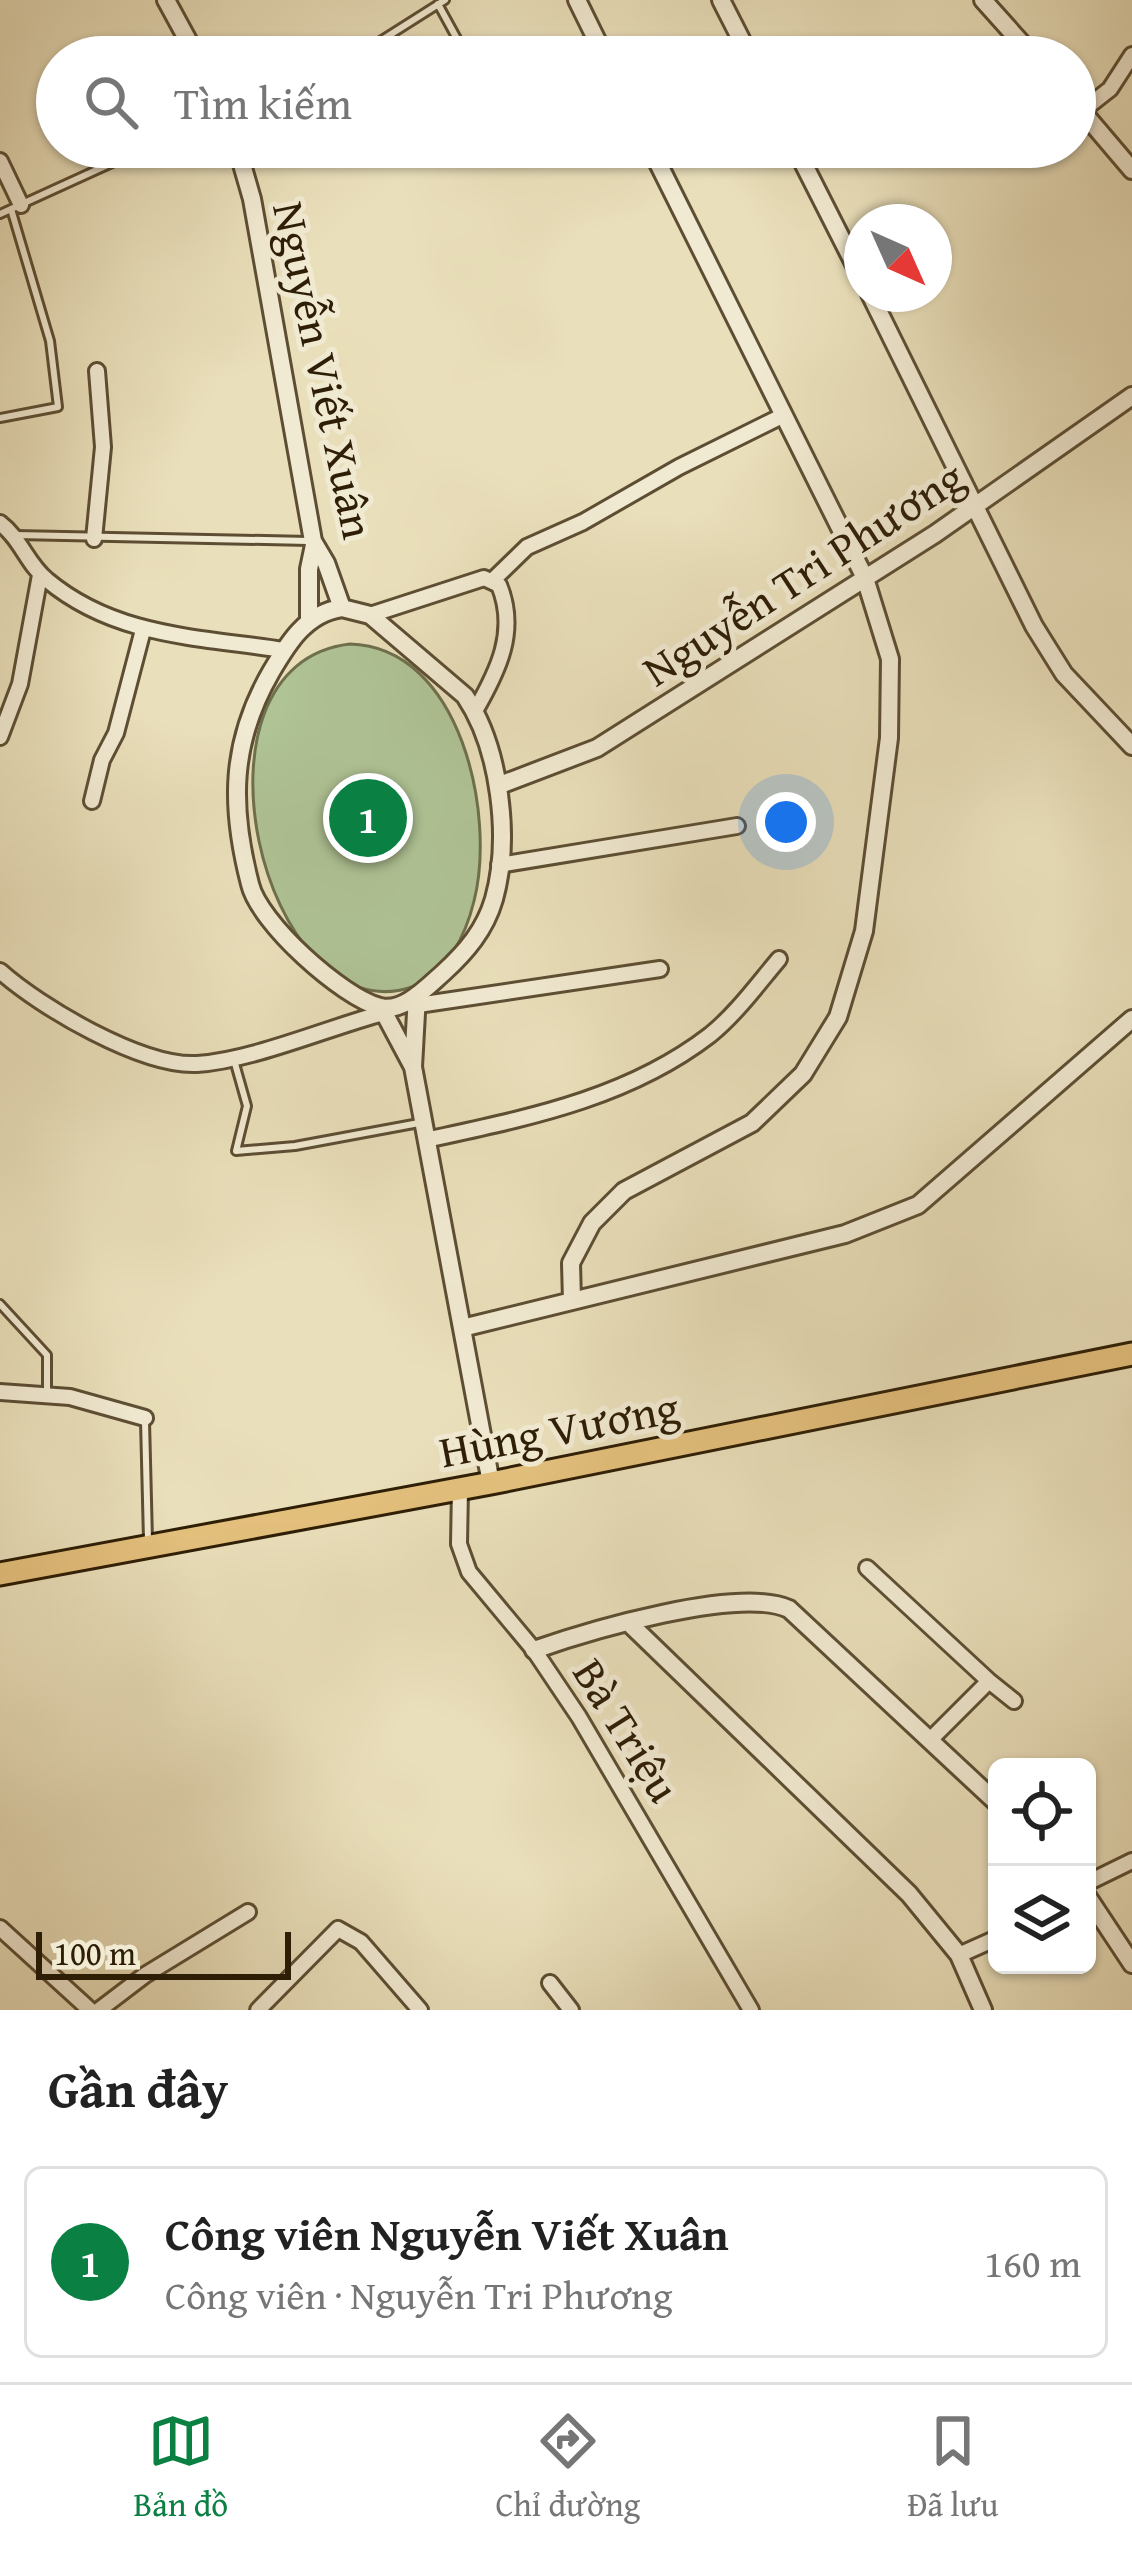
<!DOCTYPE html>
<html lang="vi">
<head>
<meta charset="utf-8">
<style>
  :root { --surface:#fff; --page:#f6f6f6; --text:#222; --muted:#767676; --line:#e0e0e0; --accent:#0b8043 }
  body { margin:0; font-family:"Gentium Book Plus",serif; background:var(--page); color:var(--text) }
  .controls { position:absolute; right:36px; bottom:36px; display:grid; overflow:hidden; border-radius:18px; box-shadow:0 3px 9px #0004 }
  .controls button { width:108px; height:108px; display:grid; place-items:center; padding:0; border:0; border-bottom:3px solid var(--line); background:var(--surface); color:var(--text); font:60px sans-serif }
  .compass { position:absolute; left:844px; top:204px; width:108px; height:108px; border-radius:50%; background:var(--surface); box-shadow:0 3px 9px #0004; rotate:135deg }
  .scale { position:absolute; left:36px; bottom:30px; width:255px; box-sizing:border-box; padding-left:12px; border:6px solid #2e1e06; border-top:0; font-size:33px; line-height:42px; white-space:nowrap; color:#2e1e06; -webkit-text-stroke:9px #f1ead2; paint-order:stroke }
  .you { position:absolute; left:786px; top:822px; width:42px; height:42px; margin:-30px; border:9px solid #fff; border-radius:50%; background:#1a73e8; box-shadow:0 0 0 18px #1a73e833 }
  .badge { display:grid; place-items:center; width:78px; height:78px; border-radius:50%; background:var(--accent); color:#fff; font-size:39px; font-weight:700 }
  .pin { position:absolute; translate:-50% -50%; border:6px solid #fff; box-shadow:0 3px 12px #0006 }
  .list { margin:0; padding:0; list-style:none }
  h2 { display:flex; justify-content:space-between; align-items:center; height:156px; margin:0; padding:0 48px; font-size:51px }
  h2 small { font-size:39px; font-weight:400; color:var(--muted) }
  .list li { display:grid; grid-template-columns:78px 1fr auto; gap:36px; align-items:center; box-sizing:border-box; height:192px; margin:0 24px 24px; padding:0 24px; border:3px solid var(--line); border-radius:18px }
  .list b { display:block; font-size:45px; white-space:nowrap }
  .list p { margin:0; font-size:39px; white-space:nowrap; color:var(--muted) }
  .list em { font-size:39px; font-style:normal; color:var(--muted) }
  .icon { flex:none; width:66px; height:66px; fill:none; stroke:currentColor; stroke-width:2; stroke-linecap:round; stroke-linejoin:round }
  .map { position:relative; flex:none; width:1132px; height:2010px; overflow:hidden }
  .search { position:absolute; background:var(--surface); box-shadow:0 3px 9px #0004; left:36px; right:36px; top:36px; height:132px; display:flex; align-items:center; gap:30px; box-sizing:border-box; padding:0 42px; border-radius:66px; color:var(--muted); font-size:45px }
  .sheet { height:372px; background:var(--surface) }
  nav { display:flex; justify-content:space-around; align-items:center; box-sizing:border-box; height:168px; border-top:3px solid var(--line); background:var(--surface); font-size:33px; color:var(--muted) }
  nav a { display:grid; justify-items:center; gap:6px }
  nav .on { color:var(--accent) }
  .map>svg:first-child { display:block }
  .green { fill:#afc395; stroke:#6e704e; stroke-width:3 }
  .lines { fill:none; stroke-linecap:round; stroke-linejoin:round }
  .service-casing { stroke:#5d4e33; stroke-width:12 }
  .minor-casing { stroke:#5d4e33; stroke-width:20 }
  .tertiary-casing { stroke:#5d4e33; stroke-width:22 }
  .primary-casing { stroke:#2e1e06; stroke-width:27 }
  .service { stroke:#f1ead2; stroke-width:6 }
  .minor { stroke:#f1ead2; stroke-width:14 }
  .tertiary { stroke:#f1ead2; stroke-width:16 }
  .primary { stroke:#e4c07d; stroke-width:21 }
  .labels { text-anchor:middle; stroke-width:10; stroke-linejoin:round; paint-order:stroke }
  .street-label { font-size:45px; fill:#2e1e06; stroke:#f1ead2 }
</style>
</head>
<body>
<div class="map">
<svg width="1132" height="2010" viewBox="0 0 1132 2010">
  <rect width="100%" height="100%" fill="#e9dfba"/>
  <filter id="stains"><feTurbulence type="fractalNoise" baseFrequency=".00167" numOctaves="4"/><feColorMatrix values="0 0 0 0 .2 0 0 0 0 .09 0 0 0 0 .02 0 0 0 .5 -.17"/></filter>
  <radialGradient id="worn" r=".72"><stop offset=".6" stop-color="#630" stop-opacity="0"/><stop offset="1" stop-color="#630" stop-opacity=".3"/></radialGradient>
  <path class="green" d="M 350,644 C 461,647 496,815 474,901 C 466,934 447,975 412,987 C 263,1037 174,664 350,644 Z"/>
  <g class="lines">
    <defs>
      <path id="service" d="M 438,4 L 467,57
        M 355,57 L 445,0
        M 515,147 L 519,154
        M 0,214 L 147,147
        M 0,418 L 58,407 L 50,341 L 11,209
        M 16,535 L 309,541
        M 234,1060 L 247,1106 L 236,1151 L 295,1146 L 419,1123
        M 0,1304 L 47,1355 L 47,1393
        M 145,1421 L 148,1540"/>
      <path id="minor" d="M 1082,111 L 1110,89 L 1132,55
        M 0,161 L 21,205
        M 0,523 C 21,539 27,564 47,580 C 115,637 199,637 284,650
        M 94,539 L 103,447 L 97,371
        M 493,580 L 527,547 L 583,522 L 679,467 L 784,415
        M 370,615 L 484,578 L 499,585 C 518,631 498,671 475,711
        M 0,737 L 20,684 L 40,575
        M 92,801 L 102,760 L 116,733 L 143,630
        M 499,865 L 737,826
        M 0,971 C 40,1007 142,1067 197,1064 C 254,1060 327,1028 383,1013
        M 418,1005 L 660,969
        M 426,1140 C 526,1118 627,1099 710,1035 C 736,1014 757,985 779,959
        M 0,1392 L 70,1397 L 145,1418
        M 460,1489 L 459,1544 L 469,1572 L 534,1650 L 579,1717 L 751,2010
        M 867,1568 L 989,1681 L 930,1740
        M 989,1681 L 1014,1701
        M 1087,1883 L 1132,1861
        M 0,1928 L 90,2010
        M 959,1955 L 997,1938
        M 550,1983 L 571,2010
        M 99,2010 L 145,1975 L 248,1912
        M 258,2010 L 338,1929 L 361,1942 L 420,2010"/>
      <path id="tertiary" d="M 166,0 L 197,57
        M 577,0 L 605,57
        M 721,0 L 750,57
        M 983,0 L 1034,57
        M 1075,103 L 1132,170
        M 237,147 L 252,199 L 313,541 L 326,563 L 342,608
        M 795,147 L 862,279
        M 870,294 L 1034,626 L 1064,674 L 1132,746
        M 342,608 L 370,615 L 465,696 C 500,748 511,838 494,899 C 485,930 466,952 443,973 C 427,987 403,1013 380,1007 C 342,997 259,923 250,884 C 230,807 230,743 271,672 C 288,643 306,613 342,608 Z
        M 309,621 L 309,569 L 314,545
        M 500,785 L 597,748 L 935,534 L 1132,396
        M 417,995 L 413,1067 L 491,1483
        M 381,1007 L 413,1067
        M 572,1301 L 571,1263 L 592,1223 L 624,1191 L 752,1123 L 803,1074 L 838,1017 L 864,931 L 889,738 L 890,659 L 865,578 L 650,147
        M 462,1328 L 845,1234 L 918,1205 L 1132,1019
        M 630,1624 L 909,1894 L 959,1955 L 983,2010
        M 534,1650 C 588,1631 739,1586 789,1609 L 997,1803
        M 1087,1896 L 1132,1964"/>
      <path id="primary" d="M 0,1574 L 491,1483 L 1132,1354"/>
    </defs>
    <use href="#service" class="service-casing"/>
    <use href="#minor" class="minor-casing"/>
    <use href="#tertiary" class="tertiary-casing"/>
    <use href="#primary" class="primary-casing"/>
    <use href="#service" class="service"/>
    <use href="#minor" class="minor"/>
    <use href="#tertiary" class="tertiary"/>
    <use href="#primary" class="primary"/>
  </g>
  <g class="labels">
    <g class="street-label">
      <text transform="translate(324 370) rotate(78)" y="16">Nguyễn Viết Xuân</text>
      <text transform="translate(803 573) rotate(-33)" y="16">Nguyễn Tri Phương</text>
      <text transform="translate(559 1429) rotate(-11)" y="16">Hùng Vương</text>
      <text transform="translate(627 1730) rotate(58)" y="16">Bà Triệu</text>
    </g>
  </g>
  <rect width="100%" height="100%" filter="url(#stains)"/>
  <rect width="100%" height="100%" fill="url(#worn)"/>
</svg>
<div class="controls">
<button><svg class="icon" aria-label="locate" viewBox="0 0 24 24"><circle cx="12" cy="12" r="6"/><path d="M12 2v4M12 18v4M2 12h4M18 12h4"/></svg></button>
<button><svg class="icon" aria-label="layers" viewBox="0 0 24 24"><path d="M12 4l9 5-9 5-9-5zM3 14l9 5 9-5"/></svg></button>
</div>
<svg class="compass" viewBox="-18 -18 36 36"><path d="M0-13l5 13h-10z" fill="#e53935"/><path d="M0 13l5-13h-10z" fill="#767676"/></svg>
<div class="scale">100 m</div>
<div class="you"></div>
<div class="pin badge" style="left:368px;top:818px">1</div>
<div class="search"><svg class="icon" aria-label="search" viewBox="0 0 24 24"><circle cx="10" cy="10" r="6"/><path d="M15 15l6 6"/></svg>Tìm kiếm</div>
</div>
<section class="sheet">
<h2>Gần đây<small></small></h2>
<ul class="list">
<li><span class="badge">1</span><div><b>Công viên Nguyễn Viết Xuân</b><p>Công viên · Nguyễn Tri Phương</p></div><em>160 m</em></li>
</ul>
</section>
<nav>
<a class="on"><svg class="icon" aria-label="map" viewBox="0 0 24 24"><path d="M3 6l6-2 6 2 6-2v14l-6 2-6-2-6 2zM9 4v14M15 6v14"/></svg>Bản đồ</a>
<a><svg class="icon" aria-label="directions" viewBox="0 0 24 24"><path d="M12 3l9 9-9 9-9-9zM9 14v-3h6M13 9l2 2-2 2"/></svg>Chỉ đường</a>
<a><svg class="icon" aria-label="saved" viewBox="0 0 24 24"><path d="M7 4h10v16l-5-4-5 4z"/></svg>Đã lưu</a>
</nav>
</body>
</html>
